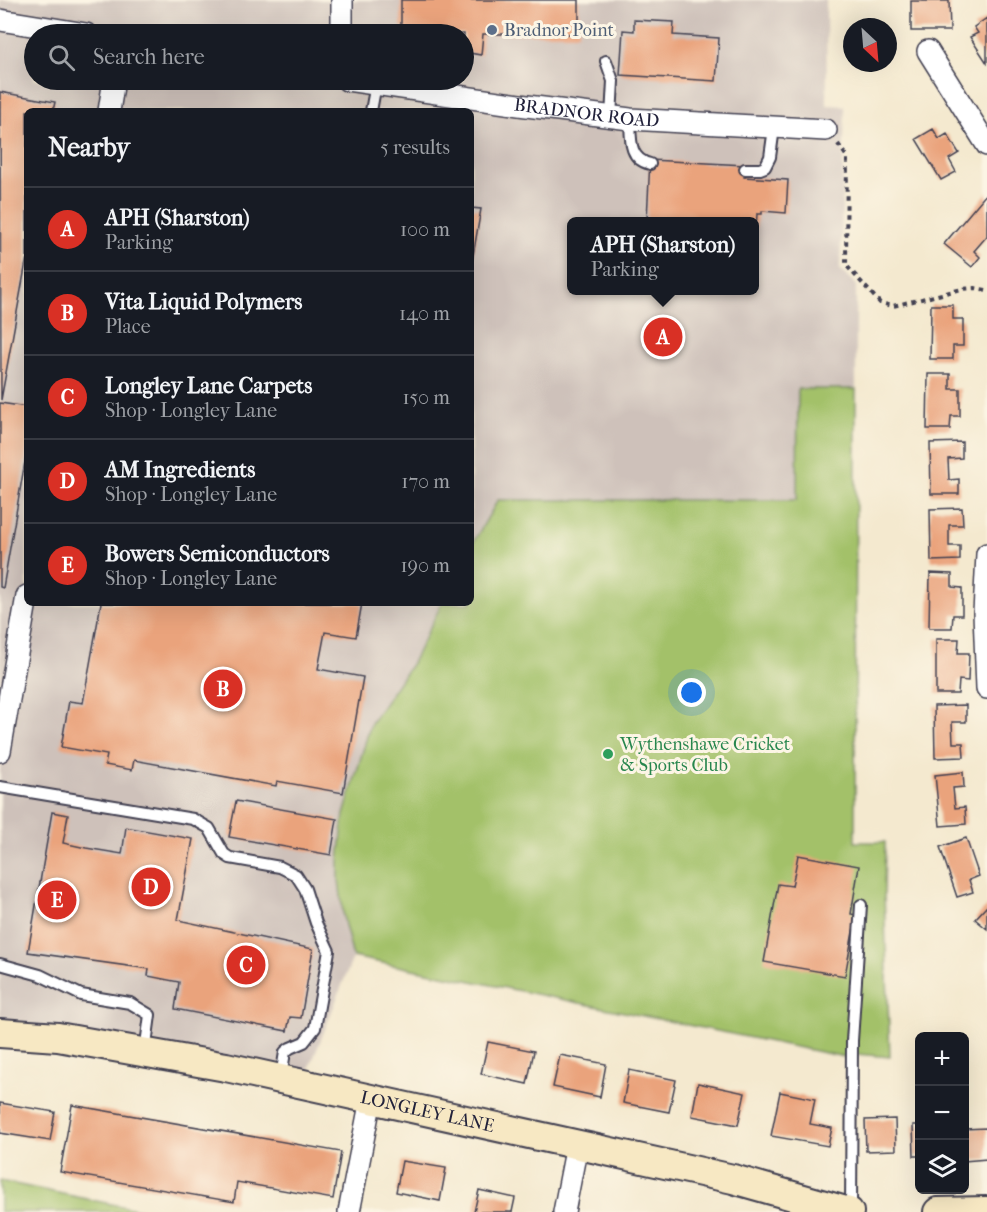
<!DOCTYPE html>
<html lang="en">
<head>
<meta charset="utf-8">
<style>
  :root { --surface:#171b24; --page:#242831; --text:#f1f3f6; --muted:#9ea1a6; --line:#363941; --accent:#d93025 }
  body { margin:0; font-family:"IM FELL French Canon",serif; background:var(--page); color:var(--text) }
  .controls { position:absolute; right:18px; bottom:18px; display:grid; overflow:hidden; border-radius:9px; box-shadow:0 6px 24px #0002 }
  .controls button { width:54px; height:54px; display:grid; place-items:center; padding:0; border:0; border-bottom:2px solid var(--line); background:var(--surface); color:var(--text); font:30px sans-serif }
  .compass { position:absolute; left:843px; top:18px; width:54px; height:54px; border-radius:50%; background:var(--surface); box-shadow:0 6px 24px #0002; rotate:154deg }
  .you { position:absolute; left:692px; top:693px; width:21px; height:21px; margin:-15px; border:4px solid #fff; border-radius:50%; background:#1a73e8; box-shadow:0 0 0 9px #1a73e833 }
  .badge { display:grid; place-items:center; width:39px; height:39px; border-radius:50%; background:var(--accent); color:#fff; font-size:20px; font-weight:700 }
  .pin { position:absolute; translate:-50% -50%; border:3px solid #fff; box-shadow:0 2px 6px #0006 }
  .popup { position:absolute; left:567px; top:217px; width:192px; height:78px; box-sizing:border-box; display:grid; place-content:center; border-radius:9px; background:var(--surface); filter:drop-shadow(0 2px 4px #0005); font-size:20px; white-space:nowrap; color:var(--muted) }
  .popup b { font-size:22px; color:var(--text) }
  .popup::after { content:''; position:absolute; left:50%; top:100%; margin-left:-12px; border:12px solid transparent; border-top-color:var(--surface) }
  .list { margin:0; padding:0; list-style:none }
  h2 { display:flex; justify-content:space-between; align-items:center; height:78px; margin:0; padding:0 24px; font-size:26px }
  h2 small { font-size:20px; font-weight:400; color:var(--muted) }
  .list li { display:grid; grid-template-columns:39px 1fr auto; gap:18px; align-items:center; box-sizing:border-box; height:84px; padding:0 24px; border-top:2px solid var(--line) }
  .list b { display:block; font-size:22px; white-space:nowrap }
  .list p { margin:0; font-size:20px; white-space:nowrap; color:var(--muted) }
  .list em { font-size:20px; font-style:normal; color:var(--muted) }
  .icon { flex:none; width:33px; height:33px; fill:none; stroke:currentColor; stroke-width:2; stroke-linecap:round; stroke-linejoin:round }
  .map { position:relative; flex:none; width:987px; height:1212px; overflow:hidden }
  .search { position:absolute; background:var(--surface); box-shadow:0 6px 24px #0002; left:24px; top:24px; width:450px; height:66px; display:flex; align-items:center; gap:15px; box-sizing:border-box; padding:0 21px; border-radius:33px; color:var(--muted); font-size:22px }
  .panel { position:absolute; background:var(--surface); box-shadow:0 6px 24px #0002; left:24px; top:108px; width:450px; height:498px; border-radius:9px }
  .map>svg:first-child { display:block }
  .industrial { fill:#cec1ba; fill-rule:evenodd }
  .green { fill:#a3c169; stroke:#627252; stroke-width:1.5 }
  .building { fill:#eaa37c }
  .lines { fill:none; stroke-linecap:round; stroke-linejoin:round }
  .lane-casing { stroke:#424051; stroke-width:14 }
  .street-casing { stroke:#424051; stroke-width:24 }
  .secondary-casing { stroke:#424051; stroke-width:32 }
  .path { stroke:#424051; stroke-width:4; stroke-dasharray:4.5 4.5; stroke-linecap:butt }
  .lane { stroke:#fff; stroke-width:10 }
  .street { stroke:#fff; stroke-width:21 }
  .secondary { stroke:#f7e8c3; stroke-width:28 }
  .service-dot { fill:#5c6f8a; stroke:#fcf5e5; stroke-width:2 }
  .leisure-dot { fill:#2e9e5b; stroke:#fcf5e5; stroke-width:2 }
  .labels { text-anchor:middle; stroke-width:6; stroke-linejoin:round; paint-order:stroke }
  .service-label { font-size:18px; fill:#4e5e75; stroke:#fcf5e5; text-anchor:start }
  .street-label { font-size:18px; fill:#22223b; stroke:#fcf5e5 }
  .leisure-label { font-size:18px; fill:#27864d; stroke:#fcf5e5; text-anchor:start }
</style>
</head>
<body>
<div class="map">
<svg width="987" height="1212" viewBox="0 0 987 1212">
  <rect width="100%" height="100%" fill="#fcf5e5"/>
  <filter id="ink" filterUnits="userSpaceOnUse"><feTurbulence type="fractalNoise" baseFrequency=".0167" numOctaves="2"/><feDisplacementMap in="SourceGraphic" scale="12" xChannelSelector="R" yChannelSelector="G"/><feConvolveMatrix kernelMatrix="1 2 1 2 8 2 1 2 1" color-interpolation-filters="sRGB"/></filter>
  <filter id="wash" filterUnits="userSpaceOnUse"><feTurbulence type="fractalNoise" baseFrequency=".008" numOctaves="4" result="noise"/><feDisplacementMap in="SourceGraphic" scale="24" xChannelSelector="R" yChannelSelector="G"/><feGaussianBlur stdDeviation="1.35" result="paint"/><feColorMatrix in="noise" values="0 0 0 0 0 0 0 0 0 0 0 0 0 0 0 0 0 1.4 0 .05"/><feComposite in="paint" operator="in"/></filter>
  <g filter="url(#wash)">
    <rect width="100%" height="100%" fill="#f4e9cf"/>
    <path class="industrial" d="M 0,0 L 826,0 L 827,105 L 845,106 L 840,269 L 856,285 L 856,389 L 798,389 L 797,500 L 498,500 L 471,546 L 471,111 L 27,111 L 27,603 L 442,603 L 412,663 L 371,723 L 344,815 L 339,861 L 339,880 L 344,921 L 353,957 L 308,1072 L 0,1029 ZM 34,34 L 464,34 L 464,80 L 34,80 ZM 572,222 L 754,222 L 754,290 L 572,290 Z"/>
    <path class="green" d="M 798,389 L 856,389 L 855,842 L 885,842 L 884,892 L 890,1057 L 856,1054 L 855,1059 L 353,957 L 344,921 L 339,880 L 339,861 L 344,815 L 371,723 L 412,663 L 442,603 L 471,603 L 471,546 L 498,500 L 797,500 Z
      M 0,1181 L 150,1212 L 0,1212 Z"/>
    <g id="blocks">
      <path class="building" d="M 401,0 L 579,0 L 579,34 L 483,34 L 481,55 L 464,52 L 464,34 L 408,34 L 401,26 Z
        M 911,1 L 949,1 L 950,31 L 911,31 Z
        M 987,18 L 987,63 L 970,37 L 978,33 L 974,27 Z
        M 634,20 L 674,22 L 673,35 L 719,38 L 716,81 L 620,75 L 623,30 L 634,31 Z
        M 0,92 L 55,102 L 53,111 L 27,111 L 27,257 L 1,400 Z
        M 933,129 L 939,139 L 947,134 L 959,153 L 949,159 L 956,172 L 941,180 L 916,139 Z
        M 650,160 L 745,165 L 744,177 L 788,180 L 786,213 L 762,211 L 762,214 L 757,214 L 756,228 L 754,228 L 754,222 L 647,219 Z
        M 987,193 L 987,236 L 974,251 L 980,257 L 972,267 L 944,244 Z
        M 471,208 L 481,209 L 472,262 L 471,262 Z
        M 931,305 L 953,305 L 953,319 L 963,319 L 963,346 L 953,346 L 953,359 L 930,359 Z
        M 928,374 L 950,374 L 950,389 L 960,389 L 960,416 L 951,416 L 950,429 L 927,429 Z
        M 0,403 L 27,407 L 27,450 L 3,588 L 0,587 Z
        M 962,442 L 962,458 L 948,459 L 949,480 L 959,479 L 959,494 L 931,494 L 930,443 Z
        M 962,508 L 963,525 L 949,525 L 949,546 L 960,546 L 960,560 L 931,561 L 930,509 Z
        M 930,573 L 952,574 L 952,587 L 962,588 L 962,615 L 953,615 L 952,628 L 929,628 Z
        M 101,603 L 362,603 L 356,637 L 325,632 L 318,669 L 363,677 L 343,793 L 277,781 L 276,786 L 134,760 L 132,770 L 105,765 L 107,755 L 61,747 L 69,701 L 83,703 Z
        M 936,639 L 959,639 L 958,653 L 969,653 L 968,681 L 959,680 L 958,694 L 936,694 Z
        M 966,705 L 966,722 L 952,722 L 953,743 L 963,743 L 964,757 L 935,758 L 934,706 Z
        M 963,772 L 964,787 L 953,788 L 955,808 L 965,807 L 966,824 L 940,826 L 935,775 Z
        M 236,801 L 337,819 L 331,855 L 229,837 Z
        M 52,812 L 68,815 L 63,843 L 86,848 L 122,854 L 126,827 L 193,839 L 178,920 L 313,949 L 301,1018 L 290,1017 L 287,1031 L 175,1009 L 179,982 L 148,976 L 149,969 L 28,952 Z
        M 966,838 L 979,876 L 969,880 L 973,892 L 957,897 L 940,847 Z
        M 798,855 L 859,866 L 851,914 L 856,915 L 845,976 L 764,962 L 778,884 L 792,886 Z
        M 987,906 L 987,929 L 975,919 Z
        M 488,1042 L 534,1051 L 527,1084 L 481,1074 Z
        M 560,1055 L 606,1064 L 600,1097 L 553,1087 Z
        M 629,1070 L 676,1080 L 669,1112 L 623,1103 Z
        M 698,1083 L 745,1093 L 738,1125 L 692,1116 Z
        M 780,1092 L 815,1099 L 810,1124 L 832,1128 L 828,1146 L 771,1136 Z
        M 0,1103 L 55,1112 L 50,1141 L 0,1133 Z
        M 72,1105 L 341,1152 L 333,1199 L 237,1182 L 234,1202 L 60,1172 Z
        M 895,1119 L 896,1150 L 866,1151 L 865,1120 Z
        M 913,1125 L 920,1125 L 920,1156 L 914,1156 Z
        M 987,1128 L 987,1159 L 964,1161 L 964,1129 Z
        M 402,1161 L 446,1168 L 440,1201 L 396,1192 Z
        M 479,1190 L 515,1198 L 512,1212 L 474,1212 Z"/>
    </g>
  </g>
  <g filter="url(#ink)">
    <use href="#blocks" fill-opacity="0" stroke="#424051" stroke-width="1.5"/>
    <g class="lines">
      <defs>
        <path id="lane" d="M 606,61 L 613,81 L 611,117
          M 371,111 L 376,84
          M 630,119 C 631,138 628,159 650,164
          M 745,169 L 760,169 L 765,167 L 770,157 L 774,128
          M 0,787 L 193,819 L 209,828 L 224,854 L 230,858 L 280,867 L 296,875 L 305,889 L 316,923 L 329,951 L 315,1028 L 304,1042 L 290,1048 L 285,1052 L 281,1077
          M 0,964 L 40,975 L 81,995 L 130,1003 L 150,1015 L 145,1052
          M 851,1212 L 852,1041 L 861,905"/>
        <g id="street">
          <path d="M 0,20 L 86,34"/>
          <path d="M 342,34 L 342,0"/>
          <path d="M 928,51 L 987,145"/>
          <path id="s1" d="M 347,80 L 519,105 L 630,119 L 826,130"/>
          <path d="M 109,111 L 114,80"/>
          <path d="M 987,554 L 984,613 L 987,688"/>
          <path d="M 0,751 L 27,596"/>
          <path d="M 349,1212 L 371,1099"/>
          <path d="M 564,1212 L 577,1145"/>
        </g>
        <g id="secondary">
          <path id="s2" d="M 0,1033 L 58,1037 L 226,1067 L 733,1179 L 849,1212"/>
          <path d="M 938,1212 L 987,1211"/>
        </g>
      </defs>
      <use href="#lane" class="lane-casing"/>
      <use href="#street" class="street-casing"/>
      <use href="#secondary" class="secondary-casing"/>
      <path class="path" d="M 838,144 L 847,157 L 846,265 L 880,303 L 893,306 L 962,289 L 975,288 L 987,290"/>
      <use href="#lane" class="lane"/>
      <use href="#street" class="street"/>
      <use href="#secondary" class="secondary"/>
    </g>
  </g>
  <circle class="service-dot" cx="492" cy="30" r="6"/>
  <circle class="leisure-dot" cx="608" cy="754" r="6"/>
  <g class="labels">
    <g class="service-label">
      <text x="504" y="36">Bradnor Point</text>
    </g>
    <g class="street-label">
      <text dy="6" stroke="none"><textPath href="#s1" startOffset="242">BRADNOR ROAD</textPath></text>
      <text dy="6" stroke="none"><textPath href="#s2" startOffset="435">LONGLEY LANE</textPath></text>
    </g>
    <g class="leisure-label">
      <text x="620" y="750">Wythenshawe Cricket<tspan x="620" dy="21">&amp; Sports Club</tspan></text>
    </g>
  </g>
</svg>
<div class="controls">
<button>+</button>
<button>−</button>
<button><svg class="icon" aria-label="layers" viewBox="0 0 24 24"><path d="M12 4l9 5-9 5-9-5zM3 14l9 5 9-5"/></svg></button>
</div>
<svg class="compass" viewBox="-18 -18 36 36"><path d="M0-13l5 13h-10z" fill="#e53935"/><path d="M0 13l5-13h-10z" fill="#9ea1a6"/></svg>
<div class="you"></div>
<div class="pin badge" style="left:663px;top:337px">A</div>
<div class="popup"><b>APH (Sharston)</b>Parking</div>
<div class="pin badge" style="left:223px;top:689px">B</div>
<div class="pin badge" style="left:246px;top:965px">C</div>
<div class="pin badge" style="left:151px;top:887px">D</div>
<div class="pin badge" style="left:57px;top:900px">E</div>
<div class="search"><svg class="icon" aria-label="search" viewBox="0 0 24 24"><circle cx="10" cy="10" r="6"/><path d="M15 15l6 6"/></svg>Search here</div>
<section class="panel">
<h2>Nearby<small>5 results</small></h2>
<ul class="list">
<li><span class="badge">A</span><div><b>APH (Sharston)</b><p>Parking</p></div><em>100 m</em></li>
<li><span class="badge">B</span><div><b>Vita Liquid Polymers</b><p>Place</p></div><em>140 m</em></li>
<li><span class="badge">C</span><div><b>Longley Lane Carpets</b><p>Shop · Longley Lane</p></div><em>150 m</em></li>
<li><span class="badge">D</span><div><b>AM Ingredients</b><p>Shop · Longley Lane</p></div><em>170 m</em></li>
<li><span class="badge">E</span><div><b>Bowers Semiconductors</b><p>Shop · Longley Lane</p></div><em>190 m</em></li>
</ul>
</section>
</div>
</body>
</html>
